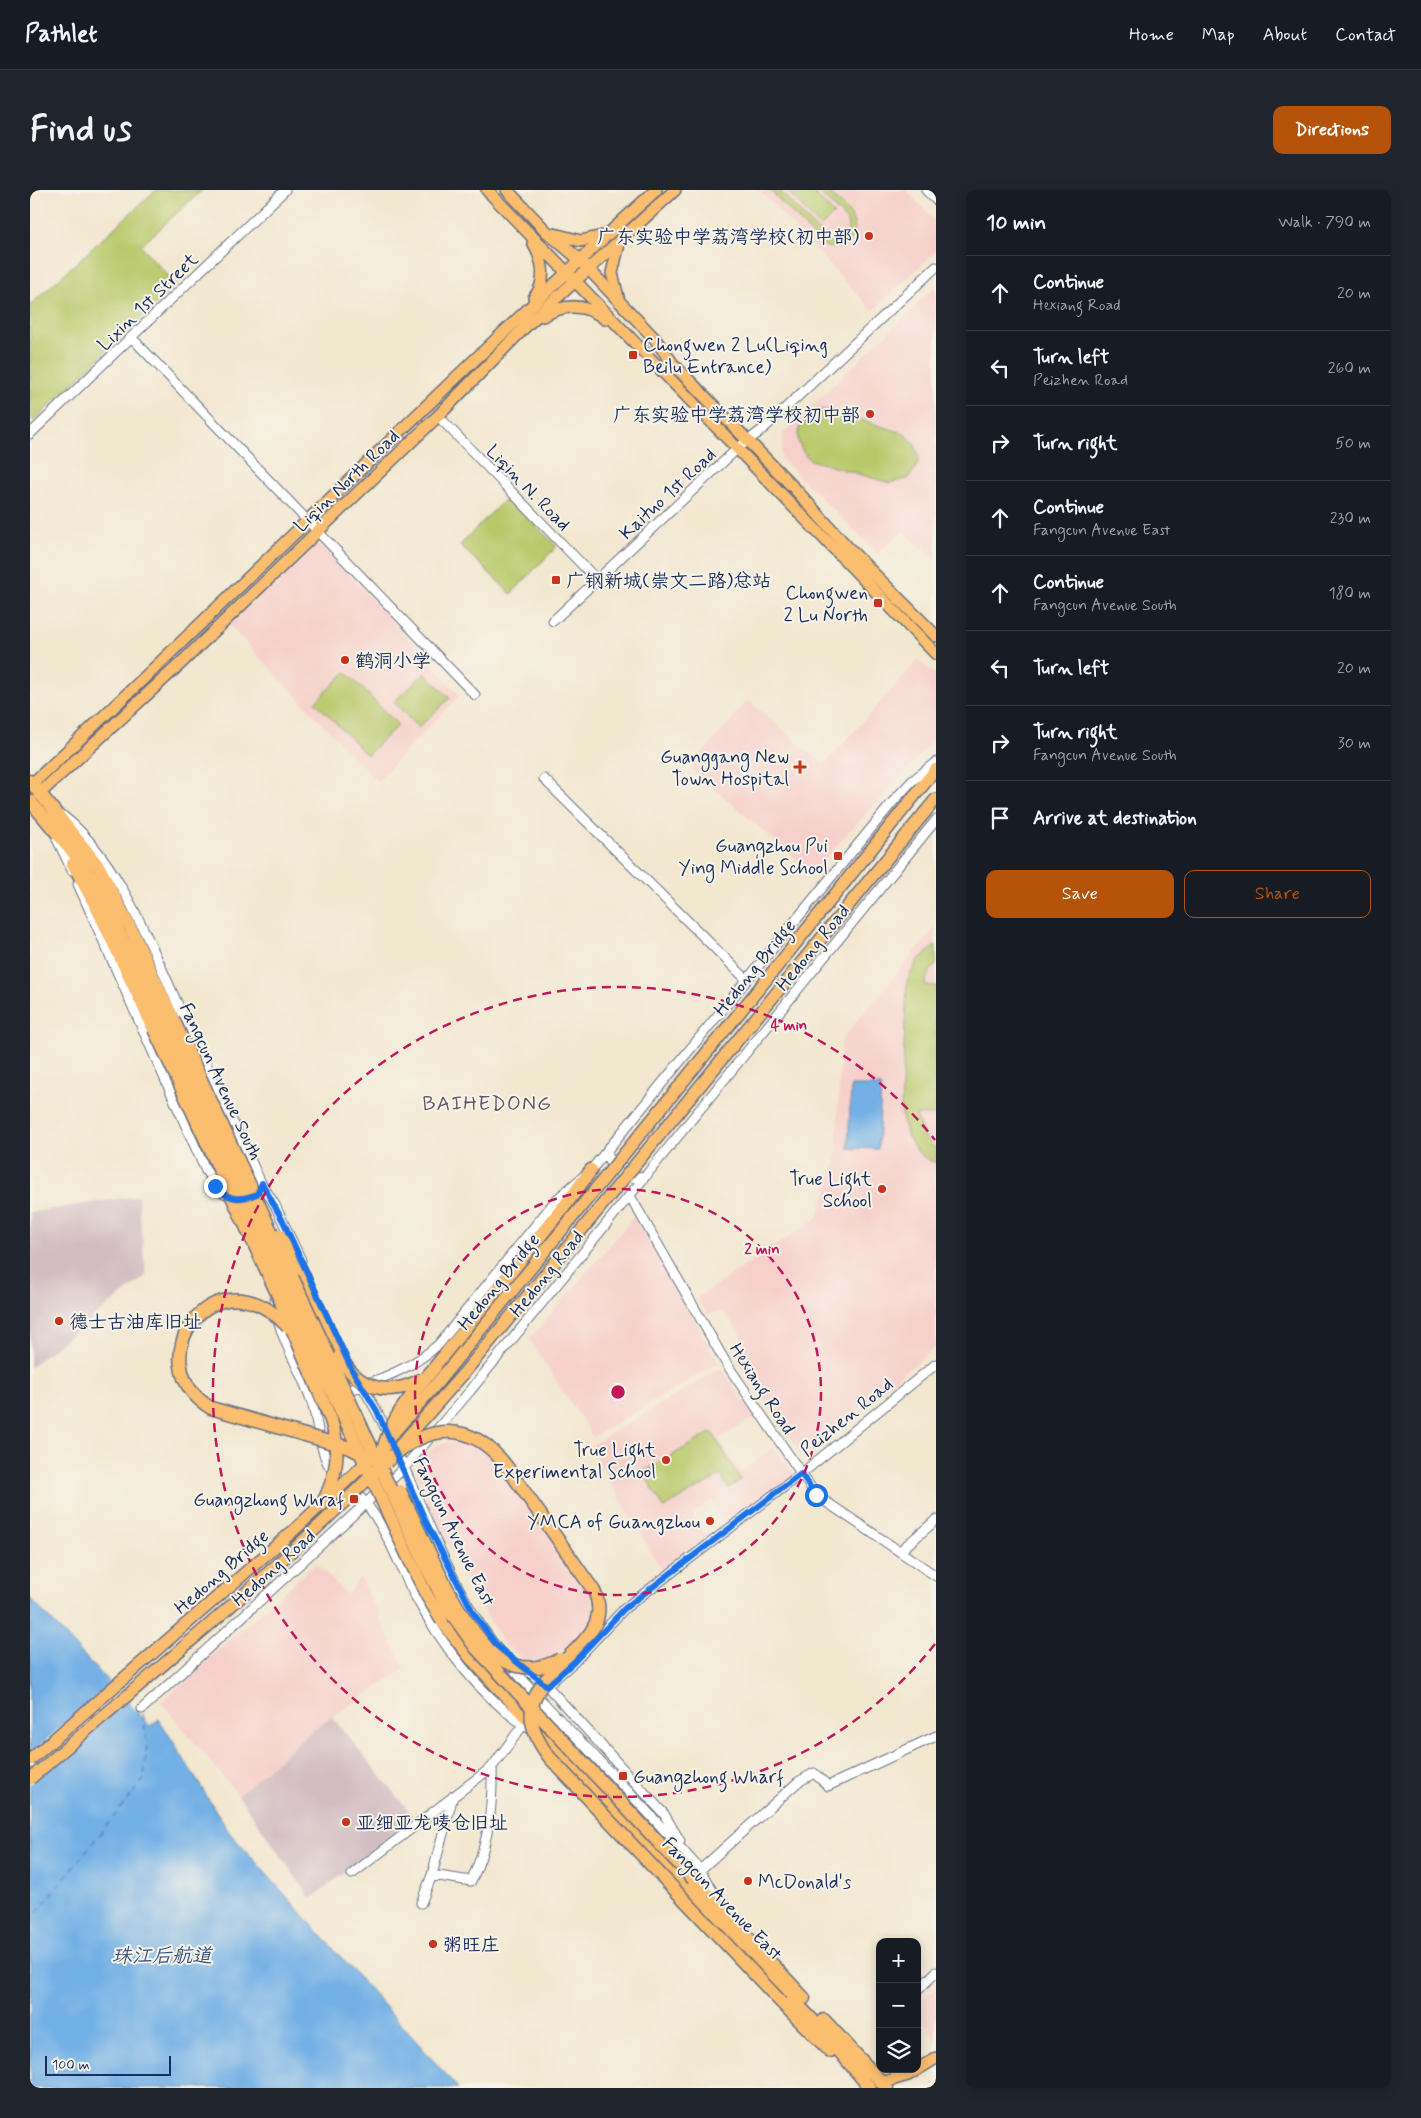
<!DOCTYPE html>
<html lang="en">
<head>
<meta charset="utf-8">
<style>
  :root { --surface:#171b24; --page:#20242c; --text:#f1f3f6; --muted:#9ea1a6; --line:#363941; --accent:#b45309 }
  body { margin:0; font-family:Mynerve,"LXGW WenKai TC",sans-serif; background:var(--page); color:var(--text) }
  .controls { position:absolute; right:15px; bottom:15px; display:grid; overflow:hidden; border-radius:10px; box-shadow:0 2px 12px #0003 }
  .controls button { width:45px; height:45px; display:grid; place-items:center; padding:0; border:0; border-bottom:1px solid var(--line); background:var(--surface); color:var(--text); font:25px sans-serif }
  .scale { position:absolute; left:15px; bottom:12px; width:126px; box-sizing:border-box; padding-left:5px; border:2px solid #1b2f5e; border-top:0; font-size:14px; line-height:18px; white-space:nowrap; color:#1b2f5e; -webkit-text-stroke:4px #f7f3e8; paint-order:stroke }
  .stop { position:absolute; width:15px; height:15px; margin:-11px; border:4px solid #1a73e8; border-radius:50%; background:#fff }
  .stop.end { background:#1a73e8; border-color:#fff; box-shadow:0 1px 5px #0008 }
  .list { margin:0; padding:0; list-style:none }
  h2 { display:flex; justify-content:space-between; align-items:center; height:65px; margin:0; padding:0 20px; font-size:21px }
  h2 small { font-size:16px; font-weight:400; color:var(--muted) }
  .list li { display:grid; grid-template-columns:32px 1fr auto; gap:15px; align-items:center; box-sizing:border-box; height:75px; padding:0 20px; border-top:1px solid var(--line) }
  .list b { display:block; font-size:19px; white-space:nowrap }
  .list p { margin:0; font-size:16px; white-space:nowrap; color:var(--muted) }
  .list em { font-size:16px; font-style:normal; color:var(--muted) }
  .actions { display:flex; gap:10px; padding:15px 20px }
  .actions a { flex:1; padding:11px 0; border:1px solid var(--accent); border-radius:10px; text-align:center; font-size:18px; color:var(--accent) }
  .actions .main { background:var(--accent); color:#fff }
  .icon { flex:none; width:28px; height:28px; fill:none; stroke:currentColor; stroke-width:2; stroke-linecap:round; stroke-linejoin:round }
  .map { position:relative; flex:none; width:906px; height:1898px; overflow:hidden; border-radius:10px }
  header { display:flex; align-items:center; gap:30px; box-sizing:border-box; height:70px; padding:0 25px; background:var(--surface); border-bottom:1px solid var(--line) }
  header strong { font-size:24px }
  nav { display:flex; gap:28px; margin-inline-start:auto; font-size:18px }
  .intro { display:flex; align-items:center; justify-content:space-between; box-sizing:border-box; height:120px; padding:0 30px }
  h1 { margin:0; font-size:35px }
  .button { padding:12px 22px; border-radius:10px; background:var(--accent); color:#fff; font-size:18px; font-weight:700 }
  main { display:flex; gap:30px; padding:0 30px }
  aside { flex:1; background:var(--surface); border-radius:10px; box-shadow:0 2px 12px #0003 }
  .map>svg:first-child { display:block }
  .built { fill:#f7d0cb }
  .industrial { fill:#d2bec2 }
  .green { fill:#b9c96b; stroke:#6a7c64 }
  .water { fill:#73b0e5; stroke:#4770a2 }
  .pier { fill:#f2e7cf }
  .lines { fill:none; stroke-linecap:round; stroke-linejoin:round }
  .ferry { stroke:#355686; stroke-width:1; stroke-dasharray:6 5; stroke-linecap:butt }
  .minor-casing { stroke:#666f86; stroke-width:11 }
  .major-casing { stroke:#666f86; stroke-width:14 }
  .highway-casing { stroke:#666f86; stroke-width:15 }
  .minor { stroke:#fff; stroke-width:9 }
  .major { stroke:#fbbd6e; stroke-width:11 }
  .highway { stroke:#fbbd6e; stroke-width:12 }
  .major-bridge-casing { stroke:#666f86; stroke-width:14; stroke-linecap:butt }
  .highway-bridge-casing { stroke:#666f86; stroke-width:15; stroke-linecap:butt }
  .major-bridge { stroke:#fbbd6e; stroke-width:11 }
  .highway-bridge { stroke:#fbbd6e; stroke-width:12 }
  .route { stroke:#1a73e8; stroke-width:6 }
  .ring { fill:none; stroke:#c2185b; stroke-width:2.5; stroke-dasharray:9 6 }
  .poi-dot { fill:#c8321e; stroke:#f7f3e8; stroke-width:2 }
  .labels { text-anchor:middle; stroke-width:4; stroke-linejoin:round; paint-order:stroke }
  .poi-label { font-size:19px; fill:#1b2f5e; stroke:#f7f3e8; text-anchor:end }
  .street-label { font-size:19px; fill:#1b2f5e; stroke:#f7f3e8 }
  .water-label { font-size:20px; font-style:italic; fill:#355686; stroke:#f7f3e8 }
  .quarter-label { font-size:21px; letter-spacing:1px; fill:#5e5565; stroke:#f7f3e8 }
  .centre { fill:#c2185b; stroke:#f7f3e8; stroke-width:2.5 }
  .ring-label { font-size:15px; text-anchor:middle; font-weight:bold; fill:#c2185b; stroke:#f7f3e8; stroke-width:4; stroke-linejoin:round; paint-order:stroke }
</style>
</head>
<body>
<header>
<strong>Pathlet</strong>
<nav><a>Home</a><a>Map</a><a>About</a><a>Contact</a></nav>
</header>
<div class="intro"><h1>Find us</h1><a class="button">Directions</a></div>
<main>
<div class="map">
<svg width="906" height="1898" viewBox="0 0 906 1898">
  <rect width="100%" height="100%" fill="#f7f3e8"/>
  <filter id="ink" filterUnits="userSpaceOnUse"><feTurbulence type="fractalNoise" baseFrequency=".02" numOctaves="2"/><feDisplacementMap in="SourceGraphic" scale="10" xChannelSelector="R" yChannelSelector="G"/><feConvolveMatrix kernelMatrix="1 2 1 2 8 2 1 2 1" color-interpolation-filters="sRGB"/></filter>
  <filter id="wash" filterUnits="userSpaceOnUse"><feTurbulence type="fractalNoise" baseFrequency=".0096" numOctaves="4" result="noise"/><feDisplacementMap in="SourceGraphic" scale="20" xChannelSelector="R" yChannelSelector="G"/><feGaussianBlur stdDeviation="1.12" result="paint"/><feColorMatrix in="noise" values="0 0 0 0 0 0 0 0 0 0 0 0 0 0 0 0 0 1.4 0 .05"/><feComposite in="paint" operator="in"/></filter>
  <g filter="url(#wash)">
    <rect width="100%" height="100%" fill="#f2e7cf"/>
    <path class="built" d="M 729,0 L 876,0 L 906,32 L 906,61 L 843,121 Z
      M 906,96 L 906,370 L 873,341 L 847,363 L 751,268 L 754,243 Z
      M 287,350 L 430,505 L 347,591 L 198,434 Z
      M 888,470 L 906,485 L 906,548 L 782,682 L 660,578 L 718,510 L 794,575 Z
      M 906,737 L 906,1157 L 771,1264 L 709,1172 L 715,1152 L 704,1135 L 692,1121 L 677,1124 L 667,1108 L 788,1027 L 806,971 L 811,850 Z
      M 604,1027 L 689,1173 L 563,1247 L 499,1149 Z
      M 691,1178 L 725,1227 L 689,1249 L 711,1281 L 743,1258 L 766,1286 L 697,1335 L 681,1311 L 662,1324 L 678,1348 L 631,1379 L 560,1256 Z
      M 421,1251 L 437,1251 L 453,1259 L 479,1286 L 559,1402 L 565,1424 L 560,1436 L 549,1449 L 526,1466 L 515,1470 L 494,1470 L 475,1455 L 442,1401 L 400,1319 L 387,1282 L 395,1267 L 405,1256 Z
      M 286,1373 L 317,1405 L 330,1387 L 375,1479 L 284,1539 L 208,1605 L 131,1512 Z
      M 906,1798 L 906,1848 L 905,1849 L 887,1820 L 887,1813 Z"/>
    <path class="industrial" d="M 108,1006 L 116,1086 L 0,1177 L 0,1022 Z
      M 302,1527 L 384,1627 L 281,1709 L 208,1605 L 284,1539 Z"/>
    <path class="green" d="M 126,0 L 172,0 L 111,56 L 146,94 L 4,231 L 0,227 L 0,115 Z
      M 740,0 L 749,0 L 795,48 L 800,51 L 809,51 L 817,44 L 818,36 L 817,31 L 787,0 L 796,0 C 805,9 819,19 823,30 C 831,50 809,64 792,55 Z
      M 756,0 L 781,0 L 804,24 L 791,37 Z
      M 787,220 L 799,220 L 873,243 L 884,253 L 887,261 L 889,270 L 885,279 L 879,288 L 860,293 L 780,270 C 761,251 765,234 787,220 Z
      M 476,308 L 527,356 L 481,404 L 430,355 Z
      M 316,482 L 368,535 L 337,565 L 285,512 Z
      M 395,483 L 420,508 L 388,538 L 364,512 Z
      M 906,755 L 906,775 L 900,781 L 894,795 L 906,796 L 906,925 L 886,925 L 894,947 L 906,958 L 906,973 C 883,966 874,942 871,921 L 877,791 L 887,771 Z
      M 682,1242 L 711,1290 L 698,1298 L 691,1285 L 634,1318 L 613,1282 Z"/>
    <path class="water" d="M 821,896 L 851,896 L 848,959 L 818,958 Z
      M 0,1408 L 120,1536 L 129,1529 L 199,1642 L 428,1898 L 0,1898 Z"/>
    <path class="pier" d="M 83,1492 L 98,1509 L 0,1594 L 0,1564 Z"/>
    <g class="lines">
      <path class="ferry" d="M 0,1731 L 114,1589 L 117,1553 L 113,1522"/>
    </g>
  </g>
  <g filter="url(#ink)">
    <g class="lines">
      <defs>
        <path id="minor" d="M 896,0 L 906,10
          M 102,148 L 445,505
          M 408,226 L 567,390
          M 0,244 L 255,0
          M 523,431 L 708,258 L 732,240 L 906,77
          M 514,589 L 717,790
          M 33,626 C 87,667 120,754 148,815 C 176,874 204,934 231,993 L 245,1015 L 271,1070
          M 27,649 L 42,680
          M 48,694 L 176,981 L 190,1001 L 204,1008
          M 578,958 C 575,982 598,992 617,985
          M 600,1006 L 696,1173 L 786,1305 L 906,1386
          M 245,1105 C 245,1146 272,1178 283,1216 C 288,1235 289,1256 298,1274 C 307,1291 326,1300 337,1315 C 356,1339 368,1371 381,1398 C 410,1454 452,1510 506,1543
          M 328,1190 C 376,1263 398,1350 444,1425 C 472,1471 516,1516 554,1555 C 593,1596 633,1637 670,1680 L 687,1709
          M 311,1203 C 345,1191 381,1180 409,1154 L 526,1010 L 561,980 L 866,608 L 882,591 L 906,572
          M 870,1361 L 906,1330
          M 494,1478 L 517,1496 L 634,1624 L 650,1651
          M 517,1496 L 544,1472 L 595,1418 L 771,1284 L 906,1174
          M 112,1519 L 373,1279 L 440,1201 L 906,630
          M 670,1680 L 768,1592 L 784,1583 L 798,1596 L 906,1546
          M 322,1684 L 462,1577 L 493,1535
          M 402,1685 L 441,1691 C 458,1657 463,1615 462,1577
          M 391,1713 L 402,1685 L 423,1606
          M 887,1801 L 906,1782"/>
        <path id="major" d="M 457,0 L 906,464
          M 477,0 L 517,42 L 550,70 L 625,149 L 643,174 L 766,300 L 820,360 L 906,446
          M 524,44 L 551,51 L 573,46
          M 503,53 C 514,71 517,92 504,108
          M 588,107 L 582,83 L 590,50
          M 513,126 C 534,114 555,113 575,129
          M 2,594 C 212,398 414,194 626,0
          M 9,604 L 151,473 L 288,341 L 408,226 L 497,135 L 645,0
          M 745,779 L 906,579
          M 757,790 L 906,609
          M 851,1893 L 878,1885 L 906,1868"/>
        <path id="highway" d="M 0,591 L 69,677 L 100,737 L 143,829
          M 0,611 L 47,667 L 66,694 L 133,834
          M 43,674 L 69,722 L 124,839
          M 270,1079 L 310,1166
          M 405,1177 L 540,1009 L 561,980
          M 412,1431 L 441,1468 L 462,1491 L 790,1838 L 840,1898
          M 663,1689 L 774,1808
          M 752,1813 L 800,1861
          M 794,1830 L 857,1898"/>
      </defs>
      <use href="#minor" class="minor-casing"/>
      <use href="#major" class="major-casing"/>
      <use href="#highway" class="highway-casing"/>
      <use href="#minor" class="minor"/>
      <use href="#major" class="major"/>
      <use href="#highway" class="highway"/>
      <defs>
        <path id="major-bridge" d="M 358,1249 L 408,1192 L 745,779
          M 367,1259 L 434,1183 L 757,790
          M 0,1570 L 262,1342 L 341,1268
          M 0,1589 C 117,1488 237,1389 347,1280"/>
        <path id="highway-bridge" d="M 143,829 L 396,1376 L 417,1417 L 446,1458 L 663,1689
          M 133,834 L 375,1360 L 396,1404 L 412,1431
          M 124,839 L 246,1101 L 301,1230 C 311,1262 307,1287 291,1316
          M 250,1045 L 270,1079
          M 258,1137 C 185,1057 105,1172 181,1218 L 320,1258 L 334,1265
          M 310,1166 C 327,1199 360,1208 392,1189
          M 356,1272 C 398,1233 441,1229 477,1277 L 564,1401 C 595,1466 452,1482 520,1568 L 752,1813
          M 350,1279 C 353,1236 379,1208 405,1177
          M 370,1301 C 393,1345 431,1447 475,1471 C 493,1481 513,1479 530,1469"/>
      </defs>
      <use href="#major-bridge" class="major-bridge-casing"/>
      <use href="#highway-bridge" class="highway-bridge-casing"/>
      <use href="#major-bridge" class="major-bridge"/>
      <use href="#highway-bridge" class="highway-bridge"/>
    </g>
  </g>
  <g class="lines" filter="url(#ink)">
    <path class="route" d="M 185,996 C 198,1010 209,1011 227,1004 L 232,993 L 254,1033 L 322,1180 L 347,1221 L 396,1332 L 444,1424 L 468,1457 L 517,1496 L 544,1472 L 595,1418 L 771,1284 L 786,1305"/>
  </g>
  <g class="ring">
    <circle cx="588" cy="1202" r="203"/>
    <path d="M905 1454A405 405 0 1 1 905 950"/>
  </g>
  <g class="poi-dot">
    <circle cx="839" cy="46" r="5"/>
    <rect x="598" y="160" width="10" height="10" rx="2.5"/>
    <circle cx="840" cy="224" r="5"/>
    <rect x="521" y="385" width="10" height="10" rx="2.5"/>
    <rect x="843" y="408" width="10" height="10" rx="2.5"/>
    <circle cx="315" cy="470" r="5"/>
    <path d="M767.5 569.5h5v5h5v5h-5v5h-5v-5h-5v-5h5z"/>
    <rect x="803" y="661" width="10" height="10" rx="2.5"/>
    <circle cx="852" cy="999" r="5"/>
    <circle cx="29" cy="1131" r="5"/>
    <circle cx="636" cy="1270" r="5"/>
    <rect x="319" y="1304" width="10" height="10" rx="2.5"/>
    <circle cx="680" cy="1331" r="5"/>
    <rect x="588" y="1581" width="10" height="10" rx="2.5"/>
    <circle cx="316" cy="1632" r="5"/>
    <circle cx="718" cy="1691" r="5"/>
    <circle cx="403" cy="1754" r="5"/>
  </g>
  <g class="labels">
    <g class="poi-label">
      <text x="829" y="53">广东实验中学荔湾学校(初中部)</text>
      <text x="613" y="161" text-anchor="start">Chongwen 2 Lu(Liqing<tspan x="613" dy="22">Beilu Entrance)</tspan></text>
      <text x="830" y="231">广东实验中学荔湾学校初中部</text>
      <text x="536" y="397" text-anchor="start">广钢新城(崇文二路)总站</text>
      <text x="838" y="409">Chongwen<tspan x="838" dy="22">2 Lu North</tspan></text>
      <text x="325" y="477" text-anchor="start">鹤洞小学</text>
      <text x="759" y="573">Guanggang New<tspan x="759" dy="22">Town Hospital</tspan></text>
      <text x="798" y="662">Guangzhou Pui<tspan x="798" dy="22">Ying Middle School</tspan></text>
      <text x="842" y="995">True Light<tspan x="842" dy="22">School</tspan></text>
      <text x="39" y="1138" text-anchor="start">德士古油库旧址</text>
      <text x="626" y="1266">True Light<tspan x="626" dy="22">Experimental School</tspan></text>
      <text x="314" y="1316">Guangzhong Whraf</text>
      <text x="670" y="1338">YMCA of Guangzhou</text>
      <text x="603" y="1593" text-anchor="start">Guangzhong Wharf</text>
      <text x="326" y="1639" text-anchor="start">亚细亚龙唛仓旧址</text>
      <text x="728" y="1698" text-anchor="start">McDonald's</text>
      <text x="413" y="1761" text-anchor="start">粥旺庄</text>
    </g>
    <g class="street-label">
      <text transform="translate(117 111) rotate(-44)" y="7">Lixin 1st Street</text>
      <text transform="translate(316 290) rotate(-44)" y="7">Liqin North Road</text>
      <text transform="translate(499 297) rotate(46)" y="7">Liqin N. Road</text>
      <text transform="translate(637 303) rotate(-43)" y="7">Kaituo 1st Road</text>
      <text transform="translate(782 757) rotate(-51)" y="7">Hedong Road</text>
      <text transform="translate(724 777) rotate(-51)" y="7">Hedong Bridge</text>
      <text transform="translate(192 891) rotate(65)" y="7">Fangcun Avenue South</text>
      <text transform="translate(516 1083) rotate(-51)" y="7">Hedong Road</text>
      <text transform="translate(468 1091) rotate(-51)" y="7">Hedong Bridge</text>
      <text transform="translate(733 1198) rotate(57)" y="7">Hexiang Road</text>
      <text transform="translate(816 1226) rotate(-39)" y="7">Peizhen Road</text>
      <text transform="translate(425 1341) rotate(64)" y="7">Fangcun Avenue East</text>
      <text transform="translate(243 1377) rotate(-42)" y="7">Hedong Road</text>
      <text transform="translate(191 1381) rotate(-41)" y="7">Hedong Bridge</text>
      <text transform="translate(693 1708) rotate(46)" y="7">Fangcun Avenue East</text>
    </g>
    <g class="water-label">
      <text x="132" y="1772">珠江后航道</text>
    </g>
    <g class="quarter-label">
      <text x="457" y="920">BAIHEDONG</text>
    </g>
  </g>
  <circle cx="588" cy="1202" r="8" class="centre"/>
  <g class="ring-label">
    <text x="759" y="840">4 min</text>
    <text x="732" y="1064">2 min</text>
  </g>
</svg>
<div class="controls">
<button>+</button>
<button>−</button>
<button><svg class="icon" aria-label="layers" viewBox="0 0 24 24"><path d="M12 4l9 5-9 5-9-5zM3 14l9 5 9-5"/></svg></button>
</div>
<div class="scale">100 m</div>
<div class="stop" style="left:786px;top:1305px"></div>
<div class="stop end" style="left:185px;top:996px"></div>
</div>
<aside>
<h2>10 min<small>Walk · 790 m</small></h2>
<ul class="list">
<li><svg class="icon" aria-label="ahead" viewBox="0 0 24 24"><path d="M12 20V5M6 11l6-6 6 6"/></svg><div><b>Continue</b><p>Hexiang Road</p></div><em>20 m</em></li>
<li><svg class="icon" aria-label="left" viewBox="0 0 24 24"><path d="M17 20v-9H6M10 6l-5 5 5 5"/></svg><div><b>Turn left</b><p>Peizhen Road</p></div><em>260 m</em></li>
<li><svg class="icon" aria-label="right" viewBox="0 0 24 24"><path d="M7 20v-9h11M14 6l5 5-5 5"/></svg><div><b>Turn right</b></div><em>50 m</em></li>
<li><svg class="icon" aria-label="ahead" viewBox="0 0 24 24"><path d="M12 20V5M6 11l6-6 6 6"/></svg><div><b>Continue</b><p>Fangcun Avenue East</p></div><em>230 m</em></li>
<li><svg class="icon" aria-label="ahead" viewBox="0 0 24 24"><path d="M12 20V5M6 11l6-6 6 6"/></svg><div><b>Continue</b><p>Fangcun Avenue South</p></div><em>180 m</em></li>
<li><svg class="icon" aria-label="left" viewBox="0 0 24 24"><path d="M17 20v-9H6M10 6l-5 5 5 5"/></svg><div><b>Turn left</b></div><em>20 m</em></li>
<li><svg class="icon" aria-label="right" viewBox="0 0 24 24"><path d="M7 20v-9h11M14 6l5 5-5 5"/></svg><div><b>Turn right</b><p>Fangcun Avenue South</p></div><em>30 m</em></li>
<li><svg class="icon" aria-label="arrive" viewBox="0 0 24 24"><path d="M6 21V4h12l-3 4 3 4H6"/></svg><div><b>Arrive at destination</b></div></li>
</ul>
<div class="actions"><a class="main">Save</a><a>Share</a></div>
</aside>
</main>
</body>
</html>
